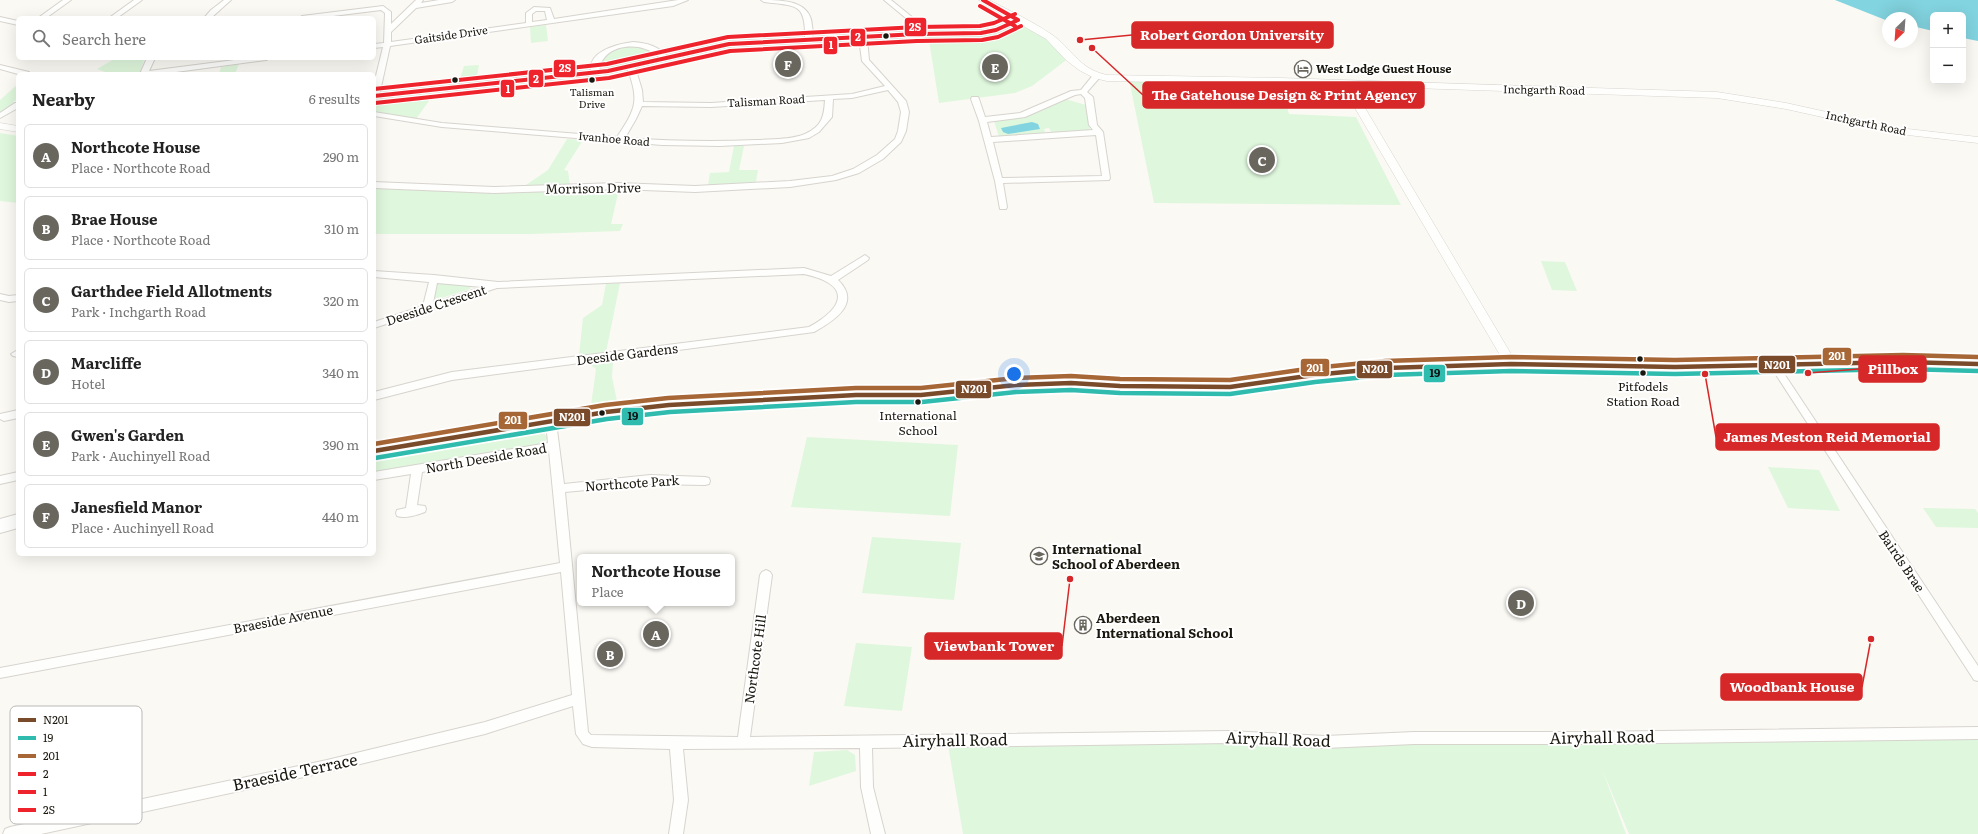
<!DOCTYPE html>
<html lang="en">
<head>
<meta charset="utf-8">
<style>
  :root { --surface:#fff; --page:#f6f6f6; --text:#222; --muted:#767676; --line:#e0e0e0; --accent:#69665e }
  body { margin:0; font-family:Literata,serif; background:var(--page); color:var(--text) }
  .controls { position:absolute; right:12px; top:12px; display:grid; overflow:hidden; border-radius:6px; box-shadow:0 4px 16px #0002 }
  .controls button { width:36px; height:36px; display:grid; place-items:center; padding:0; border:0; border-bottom:1px solid var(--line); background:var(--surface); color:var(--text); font:20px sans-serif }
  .compass { position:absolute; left:1882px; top:12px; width:36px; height:36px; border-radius:50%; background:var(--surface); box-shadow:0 4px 16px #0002; rotate:205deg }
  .you { position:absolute; left:1014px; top:374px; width:14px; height:14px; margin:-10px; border:3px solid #fff; border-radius:50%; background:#1a73e8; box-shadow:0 0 0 6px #1a73e833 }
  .badge { display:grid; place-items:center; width:26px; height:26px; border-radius:50%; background:var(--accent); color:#fff; font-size:13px; font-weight:700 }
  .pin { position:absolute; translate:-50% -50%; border:2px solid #fff; box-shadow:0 1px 4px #0006 }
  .popup { position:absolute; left:577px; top:554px; width:158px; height:52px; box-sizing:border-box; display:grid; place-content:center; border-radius:6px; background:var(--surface); filter:drop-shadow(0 1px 3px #0005); font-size:13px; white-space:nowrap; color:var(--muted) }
  .popup b { font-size:15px; color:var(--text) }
  .popup::after { content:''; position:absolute; left:50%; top:100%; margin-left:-8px; border:8px solid transparent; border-top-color:var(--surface) }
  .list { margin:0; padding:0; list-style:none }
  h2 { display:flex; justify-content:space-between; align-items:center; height:52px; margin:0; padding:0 16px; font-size:17px }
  h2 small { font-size:13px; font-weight:400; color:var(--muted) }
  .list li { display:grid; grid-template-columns:26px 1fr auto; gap:12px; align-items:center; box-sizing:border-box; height:64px; margin:0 8px 8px; padding:0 8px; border:1px solid var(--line); border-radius:6px }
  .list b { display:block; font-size:15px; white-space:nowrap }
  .list p { margin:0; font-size:13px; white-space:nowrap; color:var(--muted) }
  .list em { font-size:13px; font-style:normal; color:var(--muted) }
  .icon { flex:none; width:22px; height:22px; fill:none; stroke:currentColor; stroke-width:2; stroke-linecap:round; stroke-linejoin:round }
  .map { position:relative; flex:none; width:1978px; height:834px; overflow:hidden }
  .search { position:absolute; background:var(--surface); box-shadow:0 4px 16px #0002; left:16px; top:16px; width:360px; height:44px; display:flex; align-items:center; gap:10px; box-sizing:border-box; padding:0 14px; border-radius:6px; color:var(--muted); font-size:15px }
  .panel { position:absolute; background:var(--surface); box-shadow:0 4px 16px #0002; left:16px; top:72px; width:360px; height:484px; border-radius:6px }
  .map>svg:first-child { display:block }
  .green { fill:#dff7dd }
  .water { fill:#82d4e0 }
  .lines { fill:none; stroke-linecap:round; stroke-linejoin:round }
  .minor-casing { stroke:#d7d4ce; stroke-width:2 }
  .tertiary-casing { stroke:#d7d4ce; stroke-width:1 }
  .primary-casing { stroke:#d7d4ce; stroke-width:2 }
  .minor { fill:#fefefd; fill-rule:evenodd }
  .tertiary { fill:#fefefd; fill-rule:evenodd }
  .primary { fill:#fefefd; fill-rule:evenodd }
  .bus-1-casing { stroke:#fff; stroke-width:8 }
  .bus-2-casing { stroke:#fff; stroke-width:8 }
  .bus-3-casing { stroke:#fff; stroke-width:8 }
  .bus-4-casing { stroke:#fff; stroke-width:6 }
  .bus-5-casing { stroke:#fff; stroke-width:6 }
  .bus-6-casing { stroke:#fff; stroke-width:6 }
  .bus-1 { stroke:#7a4b2a; stroke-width:4.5 }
  .bus-2 { stroke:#2fbbad; stroke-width:4.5 }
  .bus-3 { stroke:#a66635; stroke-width:4.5 }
  .bus-4 { stroke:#ee232c; stroke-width:4 }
  .bus-5 { stroke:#ee232c; stroke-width:4 }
  .bus-6 { stroke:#ee232c; stroke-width:4 }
  .bus-dot { fill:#1a170e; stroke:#fff; stroke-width:1.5 }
  .labels { text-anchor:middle; stroke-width:4; stroke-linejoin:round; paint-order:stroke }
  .far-bus-label { font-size:10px; fill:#1a170e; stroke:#fff }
  .far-street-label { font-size:11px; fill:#1a170e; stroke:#fff }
  .far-poi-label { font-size:11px; font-weight:bold; fill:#1a170e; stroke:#fff; text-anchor:start }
  .bus-label { font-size:12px; fill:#1a170e; stroke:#fff }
  .street-label { font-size:13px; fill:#1a170e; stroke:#fff }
  .poi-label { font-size:13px; font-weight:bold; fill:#1a170e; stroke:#fff; text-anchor:start }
  .near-street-label { font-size:16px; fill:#1a170e; stroke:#fff }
  .key { fill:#fff; stroke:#bab9b7; stroke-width:1 }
  .key-label { font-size:11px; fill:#1a170e }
  .leader { fill:none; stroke:#d62828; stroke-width:1.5 }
  .callout-dot { fill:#d62828; stroke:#fff; stroke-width:1.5 }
  .callout { fill:#d62828; stroke:#d62828; stroke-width:1.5 }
  .callout-label { font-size:14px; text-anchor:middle; font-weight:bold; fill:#fff }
  .line-badge { stroke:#fff; stroke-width:1.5 }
  .badge-label { font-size:11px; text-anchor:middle; font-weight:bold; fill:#fff }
  .pale-badge-label { font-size:11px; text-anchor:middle; font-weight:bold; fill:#111 }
</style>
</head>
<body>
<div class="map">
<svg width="1978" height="834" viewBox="0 0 1978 834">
  <rect width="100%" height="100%" fill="#fbf9f4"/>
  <path class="green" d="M 1018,20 L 1040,32 L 1069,58 L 1032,86 L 1015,93 L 939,103 L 928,34 L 981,33 Z
    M 546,25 L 548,41 L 531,43 L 530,27 Z
    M 634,46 L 646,48 L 657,55 C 640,60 617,70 598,67 L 604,55 L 613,50 Z
    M 116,58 L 144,58 L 144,60 L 140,72 L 137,74 L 102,74 L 105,72 L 97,69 Z
    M 239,64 L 235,74 L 219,74 L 221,67 Z
    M 479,65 L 476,81 L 459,82 L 464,66 Z
    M 1129,79 L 1280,81 L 1289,114 L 1356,117 L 1401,205 L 1154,203 Z
    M 18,84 L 18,99 L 13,102 L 16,103 L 0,114 L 0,100 Z
    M 424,95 L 429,101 L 416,119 L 374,112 L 374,100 Z
    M 1065,99 L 1086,105 L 1090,129 L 1086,131 L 1051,132 L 1049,128 L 1044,129 L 1045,132 L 1040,135 L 999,137 L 994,121 L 1015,118 L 1033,114 Z
    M 0,133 L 18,136 L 18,203 L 0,201 Z
    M 567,139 L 583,140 L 564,170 L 568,171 L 570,185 L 526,185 L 548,170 Z
    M 734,146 L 744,146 L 739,170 L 758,170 L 756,182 L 708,185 L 710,173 L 729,172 Z
    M 374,187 L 493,193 L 619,189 L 611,224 L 623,224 L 620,231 L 532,234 L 374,234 Z
    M 1541,261 L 1565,262 L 1577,291 L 1552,290 Z
    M 439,283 L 471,286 L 470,289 L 435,300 L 433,299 L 436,285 Z
    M 620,283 L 606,352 L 579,355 L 583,318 L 602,305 L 606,284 Z
    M 613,361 L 612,377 L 617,401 L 591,405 L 596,369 L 589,364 Z
    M 542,431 L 548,438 L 542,444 L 374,473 L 374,458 Z
    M 807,437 L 958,445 L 950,516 L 791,507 Z
    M 1768,467 L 1819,470 L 1840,511 L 1788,508 Z
    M 1923,508 L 1975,509 L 1978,513 L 1978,528 L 1936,527 Z
    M 872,537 L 961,543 L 954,600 L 862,593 Z
    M 856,643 L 912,647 L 902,711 L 844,706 Z
    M 1978,733 L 1978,834 L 1629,834 L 1602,769 L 1626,834 L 963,834 L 948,745 Z
    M 847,750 L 855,755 L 856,771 L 809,786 L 814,752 Z"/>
  <path class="water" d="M 1835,0 L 1978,0 L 1978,41 L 1963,38 L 1963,15 L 1933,15 L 1933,31 L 1912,26 L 1912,18 L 1888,18 L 1888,21 Z
    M 1032,122 L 1038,124 L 1040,129 L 1008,134 L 1003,132 L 1001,128 Z"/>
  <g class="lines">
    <defs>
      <path id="minor" d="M 63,0 L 71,0 L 46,18 L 38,18 Z
        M 134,0 L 142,0 L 117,18 L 109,18 Z
        M 224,0 L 231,0 L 211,18 L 204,18 L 211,10 Z
        M 416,0 L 423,0 L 421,3 L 439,0 L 455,0 L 452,2 L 416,8 L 391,32 L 391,42 L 526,23 L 526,13 L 534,7 L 550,8 L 554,19 L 678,0 L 688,0 L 673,6 L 390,46 L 379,96 L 375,98 L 374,84 L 383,47 L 374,48 L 374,44 L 384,43 L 385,13 L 381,10 L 317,18 L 299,18 L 302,16 L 383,6 L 391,12 L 391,24 ZM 536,11 L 545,11 L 547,20 L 532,22 L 532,14 Z
        M 761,0 C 782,0 811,0 812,26 C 813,31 813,37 811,41 L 805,40 C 806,3 797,6 764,2 Z
        M 884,0 L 891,0 L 912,17 L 920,34 L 919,35 L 915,35 L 907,19 Z
        M 0,17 L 18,21 L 18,25 L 0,21 Z
        M 863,36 L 867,38 L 869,60 L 906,101 L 909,112 L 906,131 L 901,142 L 883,159 L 859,173 L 836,180 L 790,187 L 695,192 L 618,189 L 494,193 L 374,188 L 374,182 L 494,187 L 618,183 L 695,186 L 790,181 L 832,176 L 853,169 L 877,155 L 895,139 L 898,131 L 901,112 L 898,102 L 888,90 L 852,98 L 833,99 L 832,117 L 819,132 L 809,138 L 782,143 L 720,146 L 662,145 L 442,127 L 374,116 L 374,112 L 442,123 L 617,137 C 637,107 639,101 627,67 L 628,65 L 635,67 L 642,90 L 643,102 L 711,103 L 852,94 L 885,86 L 862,61 L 859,38 ZM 825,100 C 824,117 822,126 805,134 C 790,140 772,139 756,140 C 712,142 669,141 625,138 L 636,119 L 642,106 L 711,107 Z
        M 633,42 C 647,43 659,46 669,58 L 662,60 C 645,39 600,42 599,73 L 592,75 C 584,52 617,44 633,42 Z
        M 147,58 L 155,58 L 149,71 L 250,58 L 270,58 L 266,60 L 161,74 L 140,74 Z
        M 0,65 L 29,72 L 30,74 L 18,74 L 0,69 Z
        M 1094,74 L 1101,76 L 1087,92 L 1093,97 L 1097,125 L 1103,132 L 1110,178 L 1109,180 L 1003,183 L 1007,207 L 1006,209 L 1000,209 L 995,181 L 979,121 L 971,99 L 972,97 L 978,97 L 979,99 L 985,117 L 1020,113 L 1071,91 L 1081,90 ZM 1081,94 L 1085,98 L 1089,125 L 1093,130 L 991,137 L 987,122 L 1025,117 L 1075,95 ZM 1096,135 L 1102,176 L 1002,178 L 993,142 Z
        M 15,103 L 18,103 L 18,108 L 0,118 L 0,113 Z
        M 865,255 L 869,258 L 868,260 L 838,280 C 862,303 834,321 814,332 L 452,380 L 374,400 L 374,392 L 452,372 L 809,327 C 847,306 850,284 804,274 L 497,288 L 374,328 L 374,322 L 423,306 L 429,282 L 374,277 L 374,271 L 434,275 L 498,282 L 804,268 L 831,276 ZM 437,283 L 482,287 L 433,303 Z
        M 0,294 L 9,296 L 18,295 L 18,301 L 9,302 L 0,300 Z
        M 16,351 L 18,351 L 18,357 L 13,356 L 11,354 Z
        M 1774,362 L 1777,363 L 1978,666 L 1978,681 L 1974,680 L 1771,367 L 1769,365 L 1771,363 Z
        M 18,410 L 18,418 L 4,421 L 0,419 L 0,414 Z
        M 551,418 L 555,419 L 556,422 L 564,484 L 650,475 L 705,477 L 709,478 L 710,481 L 709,484 L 705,485 L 650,484 L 565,492 L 588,732 L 591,735 L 738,737 L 760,575 L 762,572 L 766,570 L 770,572 L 772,575 L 750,737 L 1230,731 L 1325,736 L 1414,732 L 1581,732 L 1978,727 L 1978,739 L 1581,744 L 1414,744 L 1325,748 L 1230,743 L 872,748 L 873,787 L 885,834 L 871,834 L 861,787 L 860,748 L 683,749 L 688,800 L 683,834 L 669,834 L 674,800 L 670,749 L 592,747 L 583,744 L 576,734 L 573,706 L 485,734 L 327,772 L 41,834 L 3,834 L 5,829 L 10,827 L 327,760 L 485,722 L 572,695 L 561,572 L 0,678 L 0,668 L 560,563 L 549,451 L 422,472 L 417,505 L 425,506 L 426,509 L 425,512 C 417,515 405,519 397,516 L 396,513 L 397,510 L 406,508 L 411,474 L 374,480 L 374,472 L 548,443 L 546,422 L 547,419 Z
        M 18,472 L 18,480 L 0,484 L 0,476 Z"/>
      <path id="tertiary" d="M 979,0 L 989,0 C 1010,11 1032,21 1051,34 C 1072,48 1078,69 1107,75 L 1280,78 L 1717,92 L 1786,103 L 1899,128 L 1978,137 L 1978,143 L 1899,134 L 1786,109 L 1717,98 L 1352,86 L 1517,364 L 1515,367 L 1507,367 L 1342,86 L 1107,81 L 1094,78 L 1079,70 L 1066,60 L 1046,39 L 1018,23 L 999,32 L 981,36 L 917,37 L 729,47 L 608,74 L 374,99 L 374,93 L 608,68 L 729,41 L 917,31 L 981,30 L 993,28 L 1011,20 Z
        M 0,123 L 18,126 L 18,132 L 0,129 Z"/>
      <path id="primary" d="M 1903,356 L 1978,358 L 1978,370 L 1903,368 L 1675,373 L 1511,370 L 1386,374 L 1314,381 L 1230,393 L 1120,392 L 1071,389 L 1016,391 L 921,401 L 856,401 L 669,411 L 606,418 L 374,457 L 374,445 L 606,406 L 669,399 L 856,389 L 921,389 L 1016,379 L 1071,377 L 1120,380 L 1230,381 L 1314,369 L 1386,362 L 1511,358 L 1675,361 Z
        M 18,514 L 18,528 L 0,533 L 0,519 Z"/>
    </defs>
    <use href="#minor" class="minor-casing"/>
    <use href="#tertiary" class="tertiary-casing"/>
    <use href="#primary" class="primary-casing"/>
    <use href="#minor" class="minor"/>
    <use href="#tertiary" class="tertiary"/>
    <use href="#primary" class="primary"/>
    <defs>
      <path id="bus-1" d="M 374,451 L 606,412 L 669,405 L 856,395 L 921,395 L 1016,385 L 1071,383 L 1120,386 L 1230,387 L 1314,375 L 1386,368 L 1511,364 L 1675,367 L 1903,362 L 1978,364"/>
      <path id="bus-2" d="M 375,458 L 607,419 L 670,412 L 856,402 L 922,402 L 1016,392 L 1071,390 L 1120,393 L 1230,394 L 1315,382 L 1386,375 L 1511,371 L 1675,374 L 1903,369 L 1978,371"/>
      <path id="bus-3" d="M 374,444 L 605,405 L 668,398 L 856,388 L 921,388 L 1016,378 L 1071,376 L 1120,379 L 1230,380 L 1313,368 L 1385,361 L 1511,357 L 1675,360 L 1903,355 L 1978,357"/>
      <path id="bus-4" d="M 983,0 L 1018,20
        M 374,96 L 608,71 L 729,44 L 917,34 L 981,33 L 996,30 L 1018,20"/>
      <path id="bus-5" d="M 980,6 L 1015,26
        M 375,103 L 609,78 L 730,51 L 917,41 L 982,40 L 998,37 L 1021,26"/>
      <path id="bus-6" d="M 374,89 L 607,64 L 728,37 L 917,27 L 980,26 L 994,23 L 1015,14"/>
    </defs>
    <use href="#bus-1" class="bus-1-casing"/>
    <use href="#bus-2" class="bus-2-casing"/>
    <use href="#bus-3" class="bus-3-casing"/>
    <use href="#bus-4" class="bus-4-casing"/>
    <use href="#bus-5" class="bus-5-casing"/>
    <use href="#bus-6" class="bus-6-casing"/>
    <use href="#bus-1" class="bus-1"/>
    <use href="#bus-2" class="bus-2"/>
    <use href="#bus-3" class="bus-3"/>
    <use href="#bus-4" class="bus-4"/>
    <use href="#bus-5" class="bus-5"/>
    <use href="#bus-6" class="bus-6"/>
  </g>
  <defs>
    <symbol id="hotel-ring" viewBox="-11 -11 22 22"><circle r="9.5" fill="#fff" stroke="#69665e" stroke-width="1.5"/><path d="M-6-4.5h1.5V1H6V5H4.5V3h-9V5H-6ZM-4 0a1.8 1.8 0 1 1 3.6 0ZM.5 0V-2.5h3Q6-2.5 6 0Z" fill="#69665e"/></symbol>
    <symbol id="school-ring" viewBox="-11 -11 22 22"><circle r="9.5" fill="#fff" stroke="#69665e" stroke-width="1.5"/><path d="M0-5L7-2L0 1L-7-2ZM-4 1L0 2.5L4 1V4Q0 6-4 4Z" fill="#69665e"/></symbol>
    <symbol id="building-ring" viewBox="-11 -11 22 22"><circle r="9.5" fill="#fff" stroke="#69665e" stroke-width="1.5"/><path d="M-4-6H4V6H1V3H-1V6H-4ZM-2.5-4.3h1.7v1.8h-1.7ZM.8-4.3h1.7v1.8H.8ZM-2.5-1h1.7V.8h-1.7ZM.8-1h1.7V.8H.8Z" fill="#69665e"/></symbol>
  </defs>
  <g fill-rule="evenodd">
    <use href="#hotel-ring" x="1293" y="59" width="20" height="20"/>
    <use href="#school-ring" x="1029" y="546" width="20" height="20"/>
    <use href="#building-ring" x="1073" y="615" width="20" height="20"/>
  </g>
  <g class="bus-dot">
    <circle cx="886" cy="36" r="3.5"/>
    <circle cx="455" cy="80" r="3.5"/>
    <circle cx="592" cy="80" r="3.5"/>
    <circle cx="1640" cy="359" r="3.5"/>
    <circle cx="1643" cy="373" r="3.5"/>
    <circle cx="918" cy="402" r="3.5"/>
    <circle cx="602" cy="413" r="3.5"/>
  </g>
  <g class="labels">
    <g class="far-bus-label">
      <text x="592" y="96">Talisman<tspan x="592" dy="12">Drive</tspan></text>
    </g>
    <g class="far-street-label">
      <text transform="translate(451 35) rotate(-8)" y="4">Gaitside Drive</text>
      <text transform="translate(1544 90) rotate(1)" y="4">Inchgarth Road</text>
      <text transform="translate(766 101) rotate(-3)" y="4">Talisman Road</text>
      <text transform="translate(1866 123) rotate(12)" y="4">Inchgarth Road</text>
      <text transform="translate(614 139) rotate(5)" y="4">Ivanhoe Road</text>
    </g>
    <g class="far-poi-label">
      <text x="1316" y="73">West Lodge Guest House</text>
    </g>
    <g class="bus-label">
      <text x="1643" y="391">Pitfodels<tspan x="1643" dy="15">Station Road</tspan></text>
      <text x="918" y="420">International<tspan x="918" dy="15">School</tspan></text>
    </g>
    <g class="street-label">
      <text transform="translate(593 188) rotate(-1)" y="5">Morrison Drive</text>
      <text transform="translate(436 305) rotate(-18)" y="5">Deeside Crescent</text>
      <text transform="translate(627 354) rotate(-7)" y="5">Deeside Gardens</text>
      <text transform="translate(486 458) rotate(-10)" y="5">North Deeside Road</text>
      <text transform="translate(632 483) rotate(-4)" y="5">Northcote Park</text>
      <text transform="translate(1902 561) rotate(56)" y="5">Bairds Brae</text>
      <text transform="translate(283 619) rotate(-11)" y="5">Braeside Avenue</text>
      <text transform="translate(755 659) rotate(-82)" y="5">Northcote Hill</text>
    </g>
    <g class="poi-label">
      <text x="1052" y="554">International<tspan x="1052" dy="15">School of Aberdeen</tspan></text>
      <text x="1096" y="623">Aberdeen<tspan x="1096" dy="15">International School</tspan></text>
    </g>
    <g class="near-street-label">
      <text transform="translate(1602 737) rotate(-1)" y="6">Airyhall Road</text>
      <text transform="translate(1278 739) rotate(2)" y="6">Airyhall Road</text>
      <text transform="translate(955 740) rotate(-1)" y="6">Airyhall Road</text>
      <text transform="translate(295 772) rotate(-12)" y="6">Braeside Terrace</text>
    </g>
  </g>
  <rect x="10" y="706" width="132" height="118" rx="6" class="key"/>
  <rect x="18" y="718" width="18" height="4" fill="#7a4b2a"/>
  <rect x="18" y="736" width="18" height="4" fill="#2fbbad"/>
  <rect x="18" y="754" width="18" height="4" fill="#a66635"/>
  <rect x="18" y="772" width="18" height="4" fill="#ee232c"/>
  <rect x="18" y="790" width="18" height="4" fill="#ee232c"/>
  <rect x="18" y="808" width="18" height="4" fill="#ee232c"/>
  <g class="key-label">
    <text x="43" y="724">N201</text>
    <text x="43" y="742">19</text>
    <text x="43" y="760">201</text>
    <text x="43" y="778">2</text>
    <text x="43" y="796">1</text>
    <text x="43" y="814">2S</text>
  </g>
  <path class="leader" d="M1080 40L1132 35M1092 48L1143 95M1808 373L1859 369M1705 374L1716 437M1070 579L1062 646M1871 639L1862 687"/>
  <g class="callout-dot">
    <circle cx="1080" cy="40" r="4"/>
    <circle cx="1092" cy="48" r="4"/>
    <circle cx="1808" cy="373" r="4"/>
    <circle cx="1705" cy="374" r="4"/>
    <circle cx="1070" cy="579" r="4"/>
    <circle cx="1871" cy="639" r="4"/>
  </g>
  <g class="callout">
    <rect x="1132" y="22" width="201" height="26" rx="4"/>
    <rect x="1143" y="82" width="281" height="26" rx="4"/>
    <rect x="1859" y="356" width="67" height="26" rx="4"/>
    <rect x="1716" y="424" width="223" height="26" rx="4"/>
    <rect x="925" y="633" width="137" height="26" rx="4"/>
    <rect x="1721" y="674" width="141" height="26" rx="4"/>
  </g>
  <g class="callout-label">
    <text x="1232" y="40">Robert Gordon University</text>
    <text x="1284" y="100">The Gatehouse Design &amp; Print Agency</text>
    <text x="1893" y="374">Pillbox</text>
    <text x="1827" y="442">James Meston Reid Memorial</text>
    <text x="994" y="651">Viewbank Tower</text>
    <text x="1792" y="692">Woodbank House</text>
  </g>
  <g class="line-badge">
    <rect x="904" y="17" width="23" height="20" rx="4" fill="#ee232c"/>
    <rect x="850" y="28" width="16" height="19" rx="4" fill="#ee232c"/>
    <rect x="823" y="36" width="15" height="19" rx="4" fill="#ee232c"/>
    <rect x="553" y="59" width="23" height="19" rx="4" fill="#ee232c"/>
    <rect x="528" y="69" width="16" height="19" rx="4" fill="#ee232c"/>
    <rect x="500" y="79" width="15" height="19" rx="4" fill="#ee232c"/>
    <rect x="1822" y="347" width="30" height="19" rx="4" fill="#a66635"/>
    <rect x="1758" y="355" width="38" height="19" rx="4" fill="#7a4b2a"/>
    <rect x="1300" y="358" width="30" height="19" rx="4" fill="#a66635"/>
    <rect x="1356" y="360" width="37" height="19" rx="4" fill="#7a4b2a"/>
    <rect x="1423" y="364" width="23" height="19" rx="4" fill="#2fbbad"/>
    <rect x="955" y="380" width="37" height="19" rx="4" fill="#7a4b2a"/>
    <rect x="621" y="407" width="23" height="19" rx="4" fill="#2fbbad"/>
    <rect x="553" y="408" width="38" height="19" rx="4" fill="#7a4b2a"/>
    <rect x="498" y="411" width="30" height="19" rx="4" fill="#a66635"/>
  </g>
  <g class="badge-label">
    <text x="915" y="31">2S</text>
    <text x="858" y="41">2</text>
    <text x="831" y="49">1</text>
    <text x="565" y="72">2S</text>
    <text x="536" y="83">2</text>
    <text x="508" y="93">1</text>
    <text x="1837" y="360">201</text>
    <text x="1777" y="369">N201</text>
    <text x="1315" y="372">201</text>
    <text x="1375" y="373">N201</text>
    <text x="974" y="393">N201</text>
    <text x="572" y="421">N201</text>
    <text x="513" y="424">201</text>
  </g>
  <g class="pale-badge-label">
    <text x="1435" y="377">19</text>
    <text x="633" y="420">19</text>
  </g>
</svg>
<div class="controls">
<button>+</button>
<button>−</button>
</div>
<svg class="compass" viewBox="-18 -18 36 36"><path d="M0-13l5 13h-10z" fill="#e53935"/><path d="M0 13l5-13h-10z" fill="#767676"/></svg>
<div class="you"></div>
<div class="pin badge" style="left:656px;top:634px">A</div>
<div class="popup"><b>Northcote House</b>Place</div>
<div class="pin badge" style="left:610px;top:654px">B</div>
<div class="pin badge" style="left:1262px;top:160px">C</div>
<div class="pin badge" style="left:1521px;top:603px">D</div>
<div class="pin badge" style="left:995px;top:67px">E</div>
<div class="pin badge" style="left:788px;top:64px">F</div>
<div class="search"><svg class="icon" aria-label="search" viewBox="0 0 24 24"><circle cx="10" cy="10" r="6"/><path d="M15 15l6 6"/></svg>Search here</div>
<section class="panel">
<h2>Nearby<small>6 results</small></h2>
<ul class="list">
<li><span class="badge">A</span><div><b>Northcote House</b><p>Place · Northcote Road</p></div><em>290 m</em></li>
<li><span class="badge">B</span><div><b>Brae House</b><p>Place · Northcote Road</p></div><em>310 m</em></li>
<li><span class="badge">C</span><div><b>Garthdee Field Allotments</b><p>Park · Inchgarth Road</p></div><em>320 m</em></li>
<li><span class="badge">D</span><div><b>Marcliffe</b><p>Hotel</p></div><em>340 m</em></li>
<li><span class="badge">E</span><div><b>Gwen's Garden</b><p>Park · Auchinyell Road</p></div><em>390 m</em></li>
<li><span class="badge">F</span><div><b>Janesfield Manor</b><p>Place · Auchinyell Road</p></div><em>440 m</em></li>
</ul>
</section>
</div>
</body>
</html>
